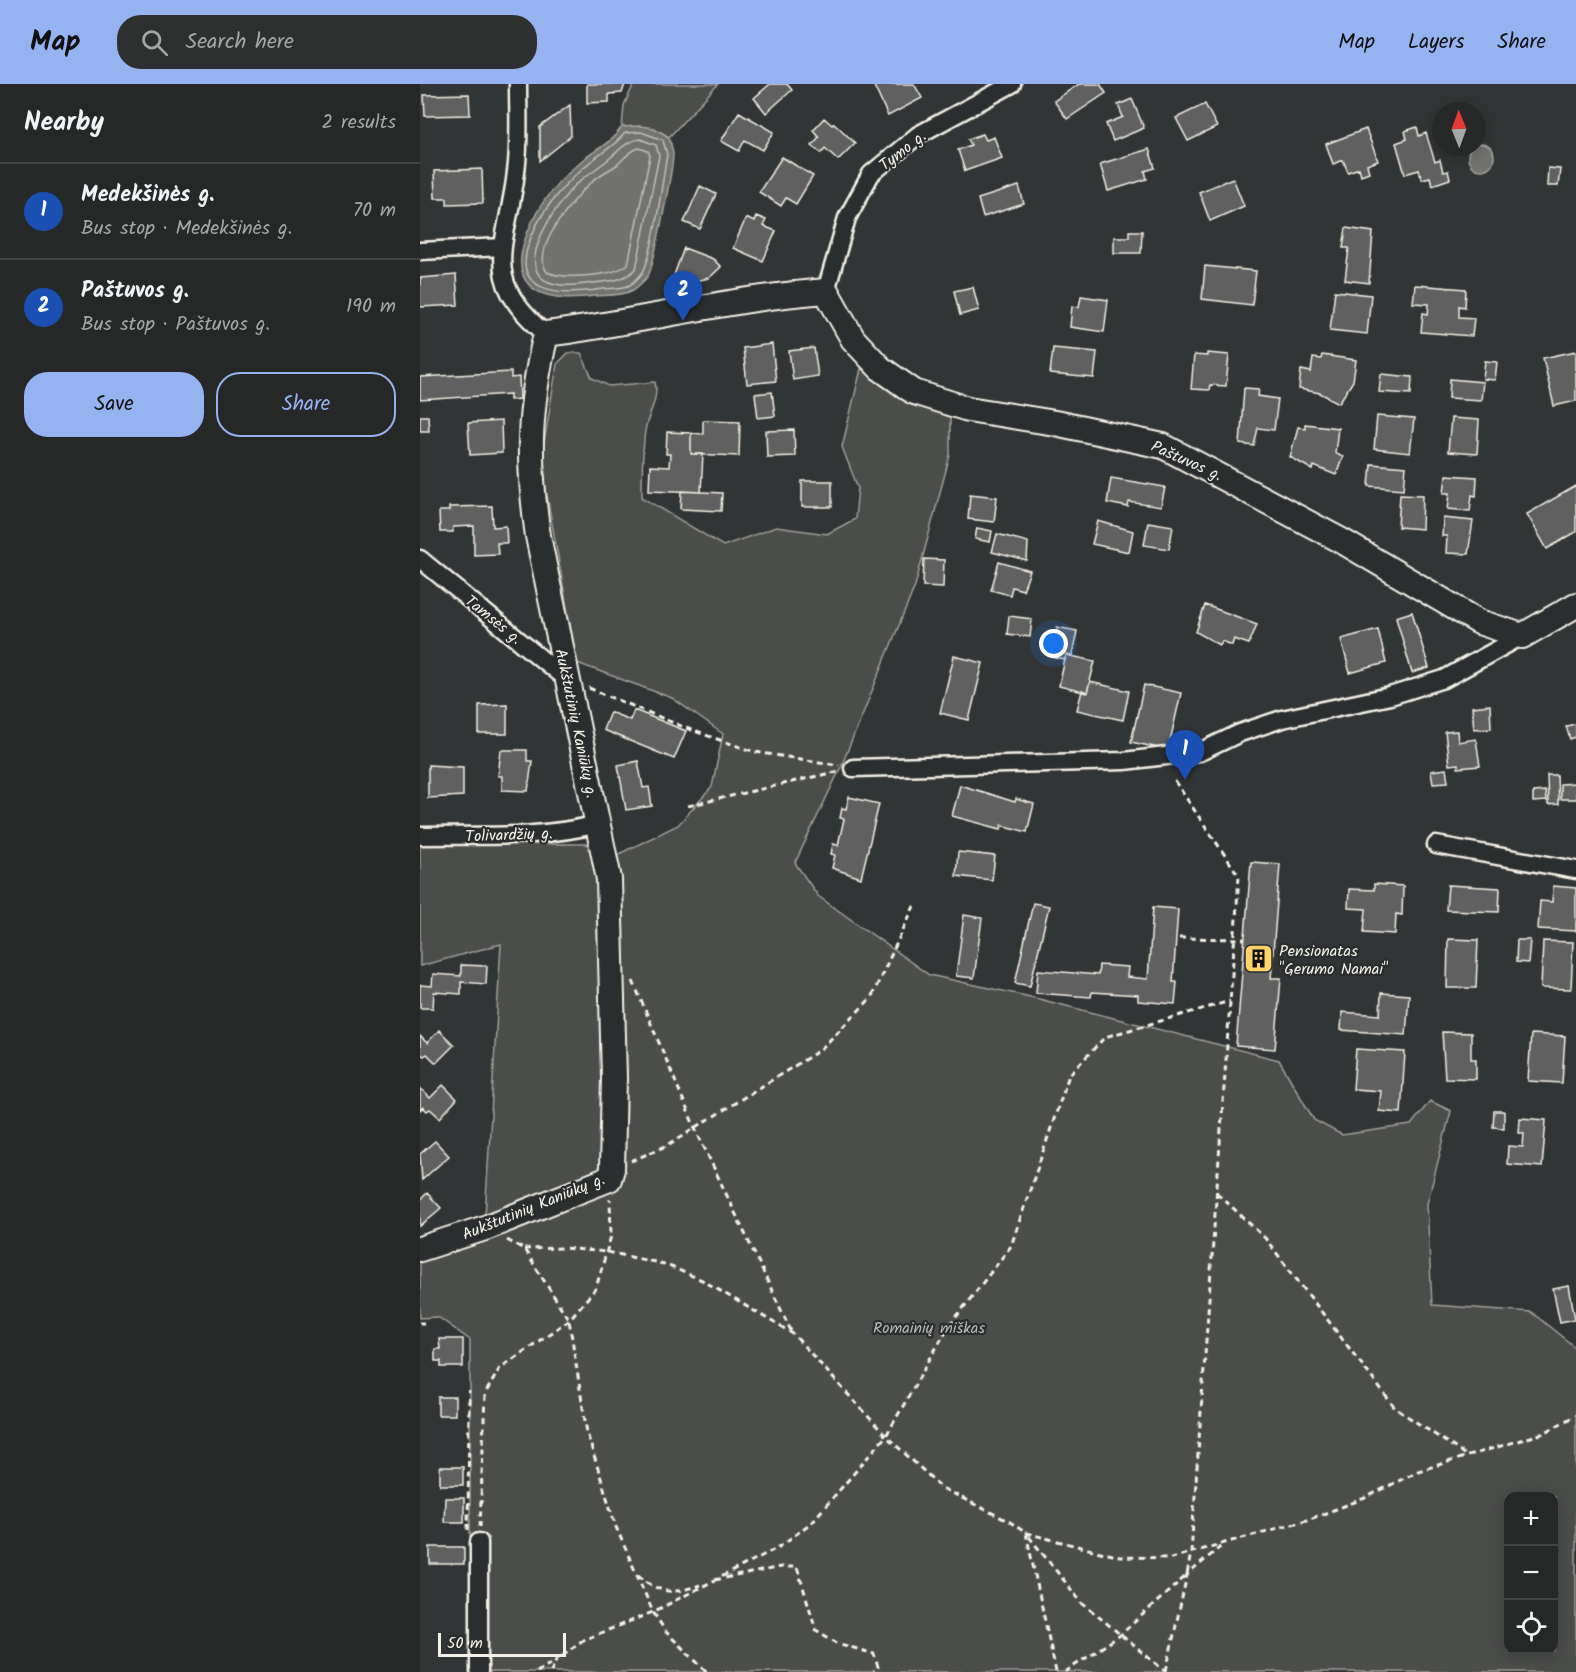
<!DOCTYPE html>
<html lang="en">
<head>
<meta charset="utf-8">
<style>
  :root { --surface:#262828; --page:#2e3030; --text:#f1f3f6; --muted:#a4a6a8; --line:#424445; --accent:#95b2f1 }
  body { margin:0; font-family:Kalam,sans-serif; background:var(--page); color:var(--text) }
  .controls { position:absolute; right:18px; bottom:18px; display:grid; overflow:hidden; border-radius:12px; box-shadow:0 3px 15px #0003 }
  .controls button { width:54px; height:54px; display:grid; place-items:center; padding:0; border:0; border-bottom:2px solid var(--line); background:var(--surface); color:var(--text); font:30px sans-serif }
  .compass { position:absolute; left:1012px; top:18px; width:54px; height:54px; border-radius:50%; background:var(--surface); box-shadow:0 3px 15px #0003; rotate:359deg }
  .scale { position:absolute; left:18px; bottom:15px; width:128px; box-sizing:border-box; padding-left:6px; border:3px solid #f4f1e8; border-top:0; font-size:16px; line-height:21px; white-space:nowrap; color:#f4f1e8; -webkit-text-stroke:4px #2a2d2e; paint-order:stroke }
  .you { position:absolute; left:634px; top:560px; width:21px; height:21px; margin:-15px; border:4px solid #fff; border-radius:50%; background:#1a73e8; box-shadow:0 0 0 9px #1a73e833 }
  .badge { display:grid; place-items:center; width:39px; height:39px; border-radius:50%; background:var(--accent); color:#fff; font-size:20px; font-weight:700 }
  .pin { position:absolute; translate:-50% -50px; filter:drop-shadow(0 2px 3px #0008) }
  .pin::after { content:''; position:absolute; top:32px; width:21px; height:18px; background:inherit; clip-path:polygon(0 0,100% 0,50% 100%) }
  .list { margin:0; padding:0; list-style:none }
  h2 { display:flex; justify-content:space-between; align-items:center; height:78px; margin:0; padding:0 24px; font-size:26px }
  h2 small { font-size:20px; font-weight:400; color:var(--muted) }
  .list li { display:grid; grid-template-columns:39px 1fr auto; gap:18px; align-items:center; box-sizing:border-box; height:96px; padding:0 24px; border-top:2px solid var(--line) }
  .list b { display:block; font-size:22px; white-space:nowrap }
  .list p { margin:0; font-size:20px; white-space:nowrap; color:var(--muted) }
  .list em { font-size:20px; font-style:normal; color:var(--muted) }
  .actions { display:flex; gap:12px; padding:18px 24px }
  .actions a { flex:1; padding:14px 0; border:2px solid var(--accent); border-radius:24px; text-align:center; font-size:21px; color:var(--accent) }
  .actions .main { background:var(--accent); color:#111 }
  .icon { flex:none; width:33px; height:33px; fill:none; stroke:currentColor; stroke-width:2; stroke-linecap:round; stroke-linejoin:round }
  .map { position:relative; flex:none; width:1156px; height:1588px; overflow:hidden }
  header { display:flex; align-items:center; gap:36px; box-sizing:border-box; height:84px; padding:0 30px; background:var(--accent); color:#111 }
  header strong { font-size:28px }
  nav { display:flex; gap:33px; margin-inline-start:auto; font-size:21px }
  .search { width:420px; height:54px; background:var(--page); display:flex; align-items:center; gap:15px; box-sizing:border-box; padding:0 21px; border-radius:24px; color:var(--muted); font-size:22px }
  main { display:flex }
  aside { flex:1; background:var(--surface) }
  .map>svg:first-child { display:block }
  .green { fill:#4b4d4c; stroke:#a09f9a; stroke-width:1.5; fill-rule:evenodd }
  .water { fill:#727370; stroke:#a6a5a0; stroke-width:1.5 }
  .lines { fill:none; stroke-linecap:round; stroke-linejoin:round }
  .shore { stroke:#c0bfb8; stroke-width:1.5 }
  .building { fill:#5f605f; stroke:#f4f1e8; stroke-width:1.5 }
  .street-casing { stroke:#f4f1e8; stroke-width:21 }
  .secondary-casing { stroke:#f4f1e8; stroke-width:28 }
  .path { stroke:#f4f1e8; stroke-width:3; stroke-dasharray:6 4.5; stroke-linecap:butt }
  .street { stroke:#2a2d2e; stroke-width:16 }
  .secondary { stroke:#2a2d2e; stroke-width:24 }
  .labels { text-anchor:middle; stroke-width:4.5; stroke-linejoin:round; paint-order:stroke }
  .street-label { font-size:16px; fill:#f4f1e8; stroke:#2a2d2e }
  .poi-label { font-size:16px; fill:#f4f1e8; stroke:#2a2d2e; text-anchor:start }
  .park-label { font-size:16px; fill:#b9b8b1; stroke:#2a2d2e }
</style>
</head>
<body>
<header>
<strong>Map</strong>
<div class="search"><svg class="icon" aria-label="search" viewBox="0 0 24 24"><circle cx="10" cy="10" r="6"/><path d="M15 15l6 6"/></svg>Search here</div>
<nav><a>Map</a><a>Layers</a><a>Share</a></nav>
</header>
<main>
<aside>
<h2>Nearby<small>2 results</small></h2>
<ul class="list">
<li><span class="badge" style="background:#1a4fb4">1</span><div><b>Medekšinės g.</b><p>Bus stop · Medekšinės g.</p></div><em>70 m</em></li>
<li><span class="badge" style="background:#1a4fb4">2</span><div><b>Paštuvos g.</b><p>Bus stop · Paštuvos g.</p></div><em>190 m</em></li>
</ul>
<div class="actions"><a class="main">Save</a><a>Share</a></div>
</aside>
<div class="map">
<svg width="1156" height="1588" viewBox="0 0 1156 1588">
  <rect width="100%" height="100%" fill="#323535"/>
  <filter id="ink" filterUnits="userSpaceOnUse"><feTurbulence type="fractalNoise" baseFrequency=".0167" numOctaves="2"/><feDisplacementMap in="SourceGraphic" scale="12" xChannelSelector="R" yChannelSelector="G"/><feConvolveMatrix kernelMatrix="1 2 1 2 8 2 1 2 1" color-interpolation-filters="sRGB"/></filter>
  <g filter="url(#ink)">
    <path class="green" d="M 214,0 L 298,0 L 249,53 L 234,44 L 202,43 L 204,21 Z
      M 148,269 L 161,269 L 172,294 L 189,302 L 235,298 C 239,316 228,329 225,347 C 222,369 222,391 222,413 L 303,462 L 356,443 L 407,450 L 435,435 L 438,404 L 422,363 L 441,285 L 530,334 L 530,371 L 495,502 L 421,683 L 375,779 L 398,812 L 509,891 L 615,914 L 859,976 L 894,1036 L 922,1051 L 991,1041 L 1010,1017 L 1031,1027 L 1007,1120 L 1012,1221 L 1111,1228 L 1156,1264 L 1156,1588 L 59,1588 L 50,1457 L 50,1256 L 18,1233 L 0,1234 L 0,1177 L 198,1094 L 205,1072 L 197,771 L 258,741 L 292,703 L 303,650 L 252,614 L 157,579 L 121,378 L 137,280 ZM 1088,1412 L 1134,1412 L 1134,1566 L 1088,1566 Z
      M 0,760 L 168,760 L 176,777 L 183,1078 L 180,1091 L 65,1133 L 81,860 L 0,882 Z"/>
    <path class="water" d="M 220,42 L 234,44 L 249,53 C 250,58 253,65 253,71 C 253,84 234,181 228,192 C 225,196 216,205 211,207 C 202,212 186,211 175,212 C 115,220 82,201 112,138 C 122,116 141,93 160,78 C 175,66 191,59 202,43 Z
      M1048 73a13 13 0 1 1 26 0a13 13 0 1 1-26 0Z"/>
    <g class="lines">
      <path class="shore" d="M 221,48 L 243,56 L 247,71 C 242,97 234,168 223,188 C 220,192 213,199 210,201 C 203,205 190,204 183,205 C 151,210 91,214 108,162 C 117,132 140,104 163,84 C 177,71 193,64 205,49 Z
        M 220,55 L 236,61 L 239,72 L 216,185 C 201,199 185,197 165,200 C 84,211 118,146 148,109 C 160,94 176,86 190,74 C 200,66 207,56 220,55 Z
        M 219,64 L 228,67 L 230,72 L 208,180 C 195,192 144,196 127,188 C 110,164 156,112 173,97 C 180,90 189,86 197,81 C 203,75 211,66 219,64 Z"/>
    </g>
    <path class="building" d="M 167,0 L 205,0 L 202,9 L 189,10 L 189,18 L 167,19 Z
      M 367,0 L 372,6 L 346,29 L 334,14 L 350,0 Z
      M 457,0 L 494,0 L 502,14 L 468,32 L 454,2 Z
      M 659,0 L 680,0 L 686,9 L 647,35 L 634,17 Z
      M 49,10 L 50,31 L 5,32 L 4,11 Z
      M 712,15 L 724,44 L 693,57 L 686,40 L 703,33 L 698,21 Z
      M 785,20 L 797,43 L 768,57 L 756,34 Z
      M 150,21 L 151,52 L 120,77 L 120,43 Z
      M 319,28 L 354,48 L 343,66 L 325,56 L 319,67 L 301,57 Z
      M 404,34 L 412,41 L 414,39 L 435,59 L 418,76 L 405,64 L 401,69 L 392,61 L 399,53 L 393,46 Z
      M 997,43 L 999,52 L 1006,49 L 1015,78 L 1020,76 L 1023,88 L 1028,87 L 1030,95 L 1012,101 L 1010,93 L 1002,95 L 999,86 L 985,90 L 976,59 L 987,55 L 985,47 Z
      M 946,45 L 958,77 L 947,81 L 949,88 L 941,91 L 939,84 L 928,88 L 923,76 L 913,80 L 906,60 Z
      M 563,50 L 566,56 L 574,53 L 582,74 L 545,87 L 538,66 L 551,61 L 548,55 Z
      M 729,65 L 735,84 L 725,87 L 727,95 L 688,107 L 680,80 Z
      M 362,73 L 393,92 L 376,120 L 366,114 L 361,122 L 339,108 Z
      M 1128,84 L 1140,85 L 1138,102 L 1127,102 Z
      M 62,85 L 63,119 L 27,120 L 27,114 L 15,114 L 14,87 Z
      M 813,94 L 824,122 L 790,137 L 779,108 Z
      M 280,102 L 296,110 L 280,145 L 264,138 Z
      M 599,102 L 604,120 L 563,133 L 558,115 Z
      M 336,132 L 346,136 L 343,142 L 356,147 L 343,177 L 313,164 L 326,134 L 334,138 Z
      M 926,144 L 953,148 L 949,199 L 925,196 L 929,164 L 923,164 Z
      M 709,147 L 722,147 L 721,169 L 694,169 L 694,153 L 709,153 Z
      M 264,164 L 293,175 L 301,183 L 289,194 L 250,202 Z
      M 785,182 L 836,187 L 832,221 L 782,215 Z
      M 36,191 L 38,221 L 0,223 L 0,194 Z
      M 995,201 L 1046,205 L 1045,223 L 1039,222 L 1039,233 L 1054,234 L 1052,252 L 1001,248 L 1003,229 L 1008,230 L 1009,220 L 993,219 Z
      M 553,203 L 559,226 L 540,231 L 534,207 Z
      M 915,207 L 951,211 L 947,250 L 910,246 Z
      M 661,212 L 688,216 L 684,248 L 650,243 L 652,222 L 659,223 Z
      M 352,260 L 356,297 L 327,300 L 323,264 Z
      M 394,264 L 398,292 L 373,296 L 369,267 Z
      M 633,264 L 677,268 L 674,294 L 630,290 Z
      M 1156,267 L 1156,317 L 1134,322 L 1123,274 Z
      M 787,269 L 809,271 L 806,302 L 790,301 L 789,306 L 771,305 L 774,271 L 787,272 Z
      M 902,271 L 936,276 L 933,297 L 919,319 L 900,309 L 879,305 L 881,286 L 891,288 L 893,274 L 901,275 Z
      M 1065,277 L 1077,278 L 1075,296 L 1063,295 Z
      M 91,288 L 91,294 L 99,293 L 100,315 L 90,316 L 90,310 L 0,316 L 0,293 Z
      M 961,290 L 992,293 L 991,310 L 959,308 Z
      M 1030,295 L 1063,298 L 1061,316 L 1029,314 Z
      M 824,304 L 839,305 L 838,312 L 858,315 L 854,346 L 838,344 L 834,362 L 820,360 Z
      M 352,308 L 355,332 L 338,334 L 335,310 Z
      M 0,332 L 8,332 L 9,347 L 0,347 Z
      M 957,332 L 994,335 L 990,369 L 954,365 Z
      M 1031,334 L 1059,336 L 1057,370 L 1028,368 Z
      M 283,336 L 320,337 L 319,372 L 271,370 L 271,349 L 283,350 Z
      M 81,337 L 82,369 L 50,371 L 48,339 Z
      M 885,340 L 918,344 L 915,369 L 923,372 L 916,391 L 894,382 L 893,386 L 870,373 L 878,343 L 885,344 Z
      M 374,346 L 375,372 L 347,373 L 346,347 Z
      M 247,348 L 271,349 L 271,370 L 283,370 L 281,408 L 229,406 L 230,382 L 249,383 L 250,370 L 246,370 Z
      M 951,380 L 986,383 L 984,405 L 949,402 Z
      M 1026,391 L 1057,393 L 1056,412 L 1052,411 L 1050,427 L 1028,425 L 1030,409 L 1024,409 Z
      M 691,394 L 745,403 L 741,423 L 709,418 L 708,423 L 687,419 Z
      M 382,397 L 412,397 L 412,423 L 382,423 Z
      M 1156,402 L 1156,448 L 1127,465 L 1107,430 Z
      M 262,407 L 302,409 L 301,427 L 261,425 Z
      M 550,410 L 577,413 L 574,438 L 548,435 Z
      M 980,410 L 1003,411 L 1002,445 L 978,443 Z
      M 72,422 L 73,443 L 86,442 L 87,459 L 77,459 L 78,470 L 54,471 L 54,442 L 33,443 L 33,448 L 20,448 L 19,427 L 29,427 L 29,423 Z
      M 1023,434 L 1053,437 L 1048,470 L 1026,469 L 1027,452 L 1022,452 Z
      M 678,437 L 713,447 L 709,468 L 672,460 Z
      M 728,438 L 753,442 L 749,465 L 724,461 Z
      M 557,444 L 572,447 L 570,458 L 555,455 Z
      M 577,450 L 608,458 L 607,477 L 572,468 Z
      M 504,475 L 524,476 L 523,503 L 503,502 Z
      M 579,478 L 610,487 L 603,506 L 592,503 L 590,511 L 571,506 Z
      M 785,521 L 837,540 L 829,560 L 814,555 L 812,561 L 802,557 L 800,561 L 776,548 Z
      M 992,528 L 1009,584 L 992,589 L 976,533 Z
      M 589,532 L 612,535 L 610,553 L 587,550 Z
      M 637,543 L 657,547 L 652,572 L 646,571 L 645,576 L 631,573 Z
      M 958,545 L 966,579 L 930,589 L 921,555 Z
      M 646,571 L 675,577 L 667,609 L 639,602 Z
      M 534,572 L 563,579 L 549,636 L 520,629 Z
      M 670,598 L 709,607 L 703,636 L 657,626 L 662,607 L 667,609 Z
      M 724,601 L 761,609 L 748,666 L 711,658 Z
      M 87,620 L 87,650 L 59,650 L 59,621 Z
      M 1070,621 L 1071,644 L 1054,645 L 1052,623 Z
      M 214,626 L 266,647 L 254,675 L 183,646 L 190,628 L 210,636 Z
      M 1156,640 L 1156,653 L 1150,655 L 1146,642 Z
      M 1037,647 L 1038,658 L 1056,655 L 1060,682 L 1038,684 L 1038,680 L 1029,681 L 1025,648 Z
      M 81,666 L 107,666 L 107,677 L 112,677 L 108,707 L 82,706 L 82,692 L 78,692 Z
      M 218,677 L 223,704 L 229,703 L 232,722 L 206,726 L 198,681 Z
      M 8,681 L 43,683 L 43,712 L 8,714 Z
      M 1026,685 L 1028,698 L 1013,699 L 1011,687 Z
      M 1127,691 L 1137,691 L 1138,720 L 1128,721 Z
      M 1156,699 L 1156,715 L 1140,715 L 1140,700 Z
      M 540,701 L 595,718 L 596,715 L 614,720 L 607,748 L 582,741 L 581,745 L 532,732 Z
      M 1125,707 L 1126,717 L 1113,718 L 1113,708 Z
      M 429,713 L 459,720 L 441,794 L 412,784 L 415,771 L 411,770 L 413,760 L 418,761 L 424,735 L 420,734 L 422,724 L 426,725 Z
      M 538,768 L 575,772 L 572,796 L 536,792 Z
      M 831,778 L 860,780 L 851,894 L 861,894 L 855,965 L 816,962 Z
      M 954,800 L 983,802 L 982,831 L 976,830 L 975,850 L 944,848 L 946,825 L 928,824 L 929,805 L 954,806 Z
      M 1028,801 L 1080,804 L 1079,828 L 1026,826 Z
      M 1133,802 L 1156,804 L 1156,847 L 1118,845 L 1120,817 L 1132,818 Z
      M 613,819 L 629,822 L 610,902 L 595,899 Z
      M 733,823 L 758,825 L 753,898 L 757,898 L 755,920 L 718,917 L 718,911 L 672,908 L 671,913 L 616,909 L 618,886 L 678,891 L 679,881 L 708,883 L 707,893 L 728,895 Z
      M 544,831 L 562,834 L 554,894 L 536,892 Z
      M 1028,855 L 1058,856 L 1056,904 L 1027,904 Z
      M 1097,856 L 1110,856 L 1108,879 L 1096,878 Z
      M 1123,857 L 1153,858 L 1151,905 L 1121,904 Z
      M 41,881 L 67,882 L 66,900 L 41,898 L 41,910 L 14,908 L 13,924 L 0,924 L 0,901 L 12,902 L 13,890 L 41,892 Z
      M 961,909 L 989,911 L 986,951 L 921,946 L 922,928 L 960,931 Z
      M 19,946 L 34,961 L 16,979 L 7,970 L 4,972 L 0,969 L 0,952 L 7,959 Z
      M 1022,948 L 1051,949 L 1051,975 L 1056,975 L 1056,995 L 1025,994 Z
      M 1111,950 L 1145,952 L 1142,999 L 1108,997 Z
      M 936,965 L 985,968 L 981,1029 L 959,1027 L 961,1007 L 933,1005 Z
      M 23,1001 L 37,1015 L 20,1034 L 10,1025 L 7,1027 L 3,1023 L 0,1026 L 0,1004 L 10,1014 Z
      M 1074,1027 L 1084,1027 L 1084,1044 L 1073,1043 Z
      M 1100,1034 L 1126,1036 L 1122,1083 L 1087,1080 L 1088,1062 L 1103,1063 L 1104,1049 L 1099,1049 Z
      M 15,1057 L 29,1072 L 2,1096 L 0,1070 Z
      M 7,1109 L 21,1124 L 0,1142 L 0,1116 Z
      M 1149,1202 L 1155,1235 L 1140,1238 L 1133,1205 Z
      M 19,1255 L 43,1255 L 43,1283 L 21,1283 L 21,1277 L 15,1277 L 15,1265 L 20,1265 Z
      M 18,1313 L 35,1313 L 35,1331 L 18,1331 Z
      M 20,1383 L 43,1383 L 43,1401 L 20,1401 Z
      M 25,1414 L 44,1414 L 44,1438 L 24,1438 Z
      M 10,1463 L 44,1463 L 44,1480 L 10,1480 Z"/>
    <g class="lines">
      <defs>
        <path id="street" d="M 98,0 C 98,29 100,59 96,88 C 88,161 57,194 126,250
          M 0,167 L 82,163
          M 406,207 L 427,134 L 451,90 L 498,51 L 592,0
          M 0,475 L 147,596
          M 433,684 L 704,677 L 780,668 L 820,649 L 862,635 L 970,612 L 1024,595 L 1102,552
          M 0,752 C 59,751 120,755 178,740
          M 1016,761 L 1156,786
          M 59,1588 L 59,1458"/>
        <path id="secondary" d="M 0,1165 L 65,1144 L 189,1095 L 192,1085 L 194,994 L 189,795 L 118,452 C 107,375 108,326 126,250 C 219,238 312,214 406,207 L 433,255 L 460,284 L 494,308 L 548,325 L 635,339 L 743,362 L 922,457 L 1059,538 L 1102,552 L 1156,521"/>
      </defs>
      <use href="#street" class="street-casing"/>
      <use href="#secondary" class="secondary-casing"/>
      <path class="path" d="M 169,604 L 271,646 L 335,668 L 419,681
        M 268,722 L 419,687
        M 759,854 L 824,855
        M 213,897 L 275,1044 L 372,1249
        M 211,1077 L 246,1062 L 400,966 L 451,914 L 496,818
        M 797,1109 L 845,1154 L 975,1324 L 1047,1372
        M 87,1156 L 104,1165 L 149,1236 L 167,1349 L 196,1443 L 233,1528 L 246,1548 L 287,1588
        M 104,1165 L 143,1164 L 187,1168 L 244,1180 L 282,1196 L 373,1250 L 466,1352 L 522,1404 L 590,1438 L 606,1449 L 700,1473 L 751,1474 L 890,1435 L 945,1414 L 998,1387 L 1124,1349 L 1156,1331
        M 0,1239 L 4,1239
        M 60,1443 L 65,1310 L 80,1284 L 149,1236 L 176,1204 L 191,1152 L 190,1115
        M 48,1446 L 49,1307
        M 218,1491 C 241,1511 253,1510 280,1501
        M 295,1496 L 361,1483 L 377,1483 L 396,1546 L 417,1559 L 454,1570 L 458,1583 L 454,1588
        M 746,1587 L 767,1491 L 804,1460
        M 117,1588 L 136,1576
        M 131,1588 L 136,1576 L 163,1556 L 233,1528 L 359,1463 L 392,1438 L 466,1352 L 527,1245 L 591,1162 L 649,991 L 685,953 L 810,917
        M 636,1588 L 606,1449 L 662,1519 L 746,1588
        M 645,1588 L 699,1552 L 767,1491 L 771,1468 L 819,792 L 754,696"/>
      <use href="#street" class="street"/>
      <use href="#secondary" class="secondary"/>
    </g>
  </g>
  <defs>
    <symbol id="building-square" viewBox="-11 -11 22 22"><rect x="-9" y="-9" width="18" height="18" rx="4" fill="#ffd166" stroke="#2a2d2e"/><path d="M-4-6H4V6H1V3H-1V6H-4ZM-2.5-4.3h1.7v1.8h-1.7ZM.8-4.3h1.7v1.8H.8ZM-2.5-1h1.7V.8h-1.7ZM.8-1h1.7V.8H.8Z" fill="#111"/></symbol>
  </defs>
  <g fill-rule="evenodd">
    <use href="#building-square" x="822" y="858" width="33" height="33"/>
  </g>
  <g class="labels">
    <g class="street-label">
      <text transform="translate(482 66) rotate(-38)" y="6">Tymo g.</text>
      <text transform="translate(767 376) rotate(24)" y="6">Paštuvos g.</text>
      <text transform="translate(74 535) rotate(39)" y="6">Tamsės g.</text>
      <text transform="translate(157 639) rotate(78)" y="6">Aukštutinių Kaniūkų g.</text>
      <text transform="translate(89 750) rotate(-2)" y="6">Tolivardžių g.</text>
      <text transform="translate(113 1122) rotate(-22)" y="6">Aukštutinių Kaniūkų g.</text>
    </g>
    <g class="poi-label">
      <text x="859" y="872">Pensionatas<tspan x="859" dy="18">"Gerumo Namai"</tspan></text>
    </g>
    <g class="park-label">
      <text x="509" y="1249">Romainių miškas</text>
    </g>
  </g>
</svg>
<div class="controls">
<button>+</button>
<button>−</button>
<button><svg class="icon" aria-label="locate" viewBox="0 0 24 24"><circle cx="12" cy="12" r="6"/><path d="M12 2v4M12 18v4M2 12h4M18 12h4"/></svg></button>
</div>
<svg class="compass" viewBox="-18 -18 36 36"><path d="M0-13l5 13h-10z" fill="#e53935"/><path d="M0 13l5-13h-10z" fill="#a4a6a8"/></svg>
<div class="scale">50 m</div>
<div class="you"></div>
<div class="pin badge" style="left:765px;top:696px;background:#1a4fb4">1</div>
<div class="pin badge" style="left:263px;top:237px;background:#1a4fb4">2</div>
</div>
</main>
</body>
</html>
